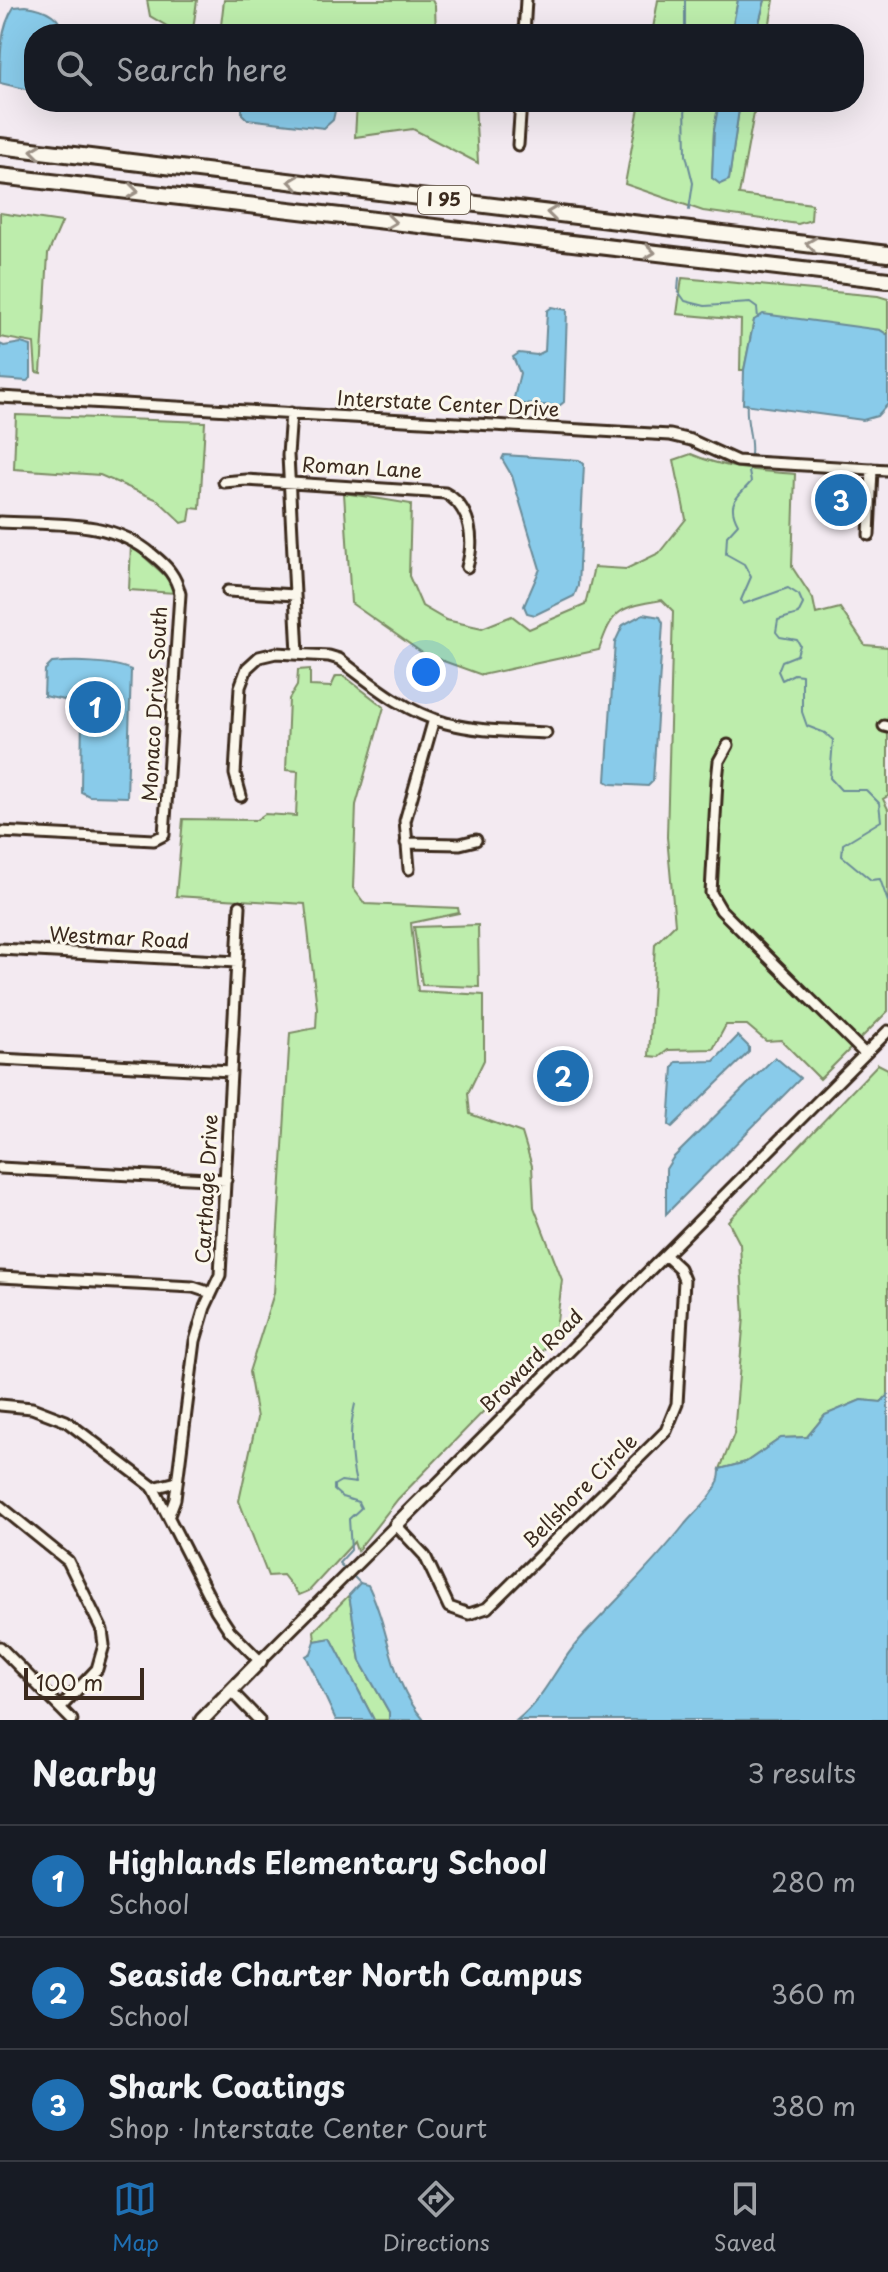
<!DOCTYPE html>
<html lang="en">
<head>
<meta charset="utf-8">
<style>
  :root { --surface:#171b24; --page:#242831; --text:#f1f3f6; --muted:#9ea1a6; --line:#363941; --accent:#1f6fb2 }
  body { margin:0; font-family:"Playpen Sans",sans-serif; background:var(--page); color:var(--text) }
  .scale { position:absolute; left:24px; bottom:20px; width:120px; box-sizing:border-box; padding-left:8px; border:4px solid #3b2a1e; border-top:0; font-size:22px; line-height:28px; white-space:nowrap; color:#3b2a1e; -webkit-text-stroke:6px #fbf7ec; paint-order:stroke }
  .you { position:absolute; left:426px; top:672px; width:28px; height:28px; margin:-20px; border:6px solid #fff; border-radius:50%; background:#1a73e8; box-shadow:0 0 0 12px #1a73e833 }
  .badge { display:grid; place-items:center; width:52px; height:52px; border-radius:50%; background:var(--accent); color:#fff; font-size:26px; font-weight:700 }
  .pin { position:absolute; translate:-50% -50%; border:4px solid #fff; box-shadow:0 2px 8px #0006 }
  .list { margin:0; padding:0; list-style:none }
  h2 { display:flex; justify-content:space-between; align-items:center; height:104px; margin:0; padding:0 32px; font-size:34px }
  h2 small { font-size:26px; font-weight:400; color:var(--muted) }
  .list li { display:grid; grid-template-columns:52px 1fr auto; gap:24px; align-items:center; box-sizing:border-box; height:112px; padding:0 32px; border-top:2px solid var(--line) }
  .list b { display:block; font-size:30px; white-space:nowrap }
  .list p { margin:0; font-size:26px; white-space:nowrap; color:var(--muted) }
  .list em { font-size:26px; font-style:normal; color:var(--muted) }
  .icon { flex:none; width:44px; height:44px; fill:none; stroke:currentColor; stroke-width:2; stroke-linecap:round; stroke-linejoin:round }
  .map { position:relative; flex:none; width:888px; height:1720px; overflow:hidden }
  .search { position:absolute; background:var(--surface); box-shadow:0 8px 32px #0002; left:24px; right:24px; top:24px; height:88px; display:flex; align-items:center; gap:20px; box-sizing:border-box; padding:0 28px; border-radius:32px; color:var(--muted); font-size:30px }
  .sheet { height:440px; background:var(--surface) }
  nav { display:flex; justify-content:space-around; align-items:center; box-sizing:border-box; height:112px; border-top:2px solid var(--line); background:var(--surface); font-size:22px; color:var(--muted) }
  nav a { display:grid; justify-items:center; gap:4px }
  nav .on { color:var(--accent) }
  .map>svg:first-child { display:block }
  .green { fill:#bdedac; stroke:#7c8c65; stroke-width:2 }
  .water { fill:#89cbea; stroke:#6a8b98; stroke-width:2 }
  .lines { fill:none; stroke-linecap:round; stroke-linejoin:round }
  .stream { stroke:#6a8b98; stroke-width:2 }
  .minor-casing { stroke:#3b2a1e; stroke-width:15 }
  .major-casing { stroke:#3b2a1e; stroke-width:18 }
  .highway-casing { stroke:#3b2a1e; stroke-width:20 }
  .minor { stroke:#fbf7ec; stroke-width:9 }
  .major { stroke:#fbf7ec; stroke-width:12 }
  .highway { stroke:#fbf7ec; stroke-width:14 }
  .oneway { stroke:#9b9085 }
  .labels { text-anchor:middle; stroke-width:6; stroke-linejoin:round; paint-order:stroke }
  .shield { fill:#fbf7ec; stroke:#75685c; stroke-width:2 }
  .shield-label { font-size:18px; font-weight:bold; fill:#3b2a1e }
  .street-label { font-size:20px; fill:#3b2a1e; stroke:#fbf7ec }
</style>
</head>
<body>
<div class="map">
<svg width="888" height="1720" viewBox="0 0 888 1720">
  <rect width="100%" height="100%" fill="#f3eaf1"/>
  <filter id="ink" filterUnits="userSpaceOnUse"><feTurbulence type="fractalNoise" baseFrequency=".0125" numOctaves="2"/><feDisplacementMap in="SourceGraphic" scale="16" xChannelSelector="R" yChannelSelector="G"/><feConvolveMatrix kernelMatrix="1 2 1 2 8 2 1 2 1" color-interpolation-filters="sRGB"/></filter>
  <g filter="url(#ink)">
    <path class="green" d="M 147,0 L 197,0 L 193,30 L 172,29 L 150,16 Z
      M 224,0 L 432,0 L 435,6 L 436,34 L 220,34 Z
      M 658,0 L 738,0 L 731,34 L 652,34 Z
      M 765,0 L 774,0 L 768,34 L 756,34 Z
      M 357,102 L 475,102 L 478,163 L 413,129 L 355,137 Z
      M 640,102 L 719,102 L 714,130 L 712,178 L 729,179 L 740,102 L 756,102 L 739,195 L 812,204 L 811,220 L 798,224 L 703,211 L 625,184 Z
      M 0,213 L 62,222 L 48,254 L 41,373 L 36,372 L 34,343 L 0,337 Z
      M 682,278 L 878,296 L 888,299 L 888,335 L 880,330 L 754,320 L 744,370 L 740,370 L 741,320 L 677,314 Z
      M 16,415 L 205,422 L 200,509 L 191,508 L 189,521 L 182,523 L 158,500 L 100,475 L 14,469 Z
      M 691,454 C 726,469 758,471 795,474 L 792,567 L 813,599 L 816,614 L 840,608 L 865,645 L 888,647 L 888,796 L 883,799 L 888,809 L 888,1011 L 820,1079 L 781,1040 L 766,1041 L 747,1025 L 726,1025 L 713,1049 L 668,1050 L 659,1057 L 649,1056 L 655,944 L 675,924 L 667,837 L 673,611 L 662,600 C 619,607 613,609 599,650 L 482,675 L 424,654 L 351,603 L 344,493 L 411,504 L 409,576 L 422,606 L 446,620 L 482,628 L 512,616 L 529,629 L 585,605 L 594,567 L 626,569 L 659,553 L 686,519 L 674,460 Z
      M 131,545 L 170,580 L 175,593 L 129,590 Z
      M 310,669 L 310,686 L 331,687 L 336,676 L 344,676 L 384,707 L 356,805 L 353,888 L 365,904 L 458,908 L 459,913 L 411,923 L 418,991 L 484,995 L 484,1060 L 468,1093 L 470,1114 L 522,1133 L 532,1166 L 534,1207 L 562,1280 L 555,1338 L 398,1499 L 357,1551 L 354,1542 L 309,1591 L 299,1595 L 283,1575 L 268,1576 L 239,1501 L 257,1418 L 249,1372 L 274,1293 L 290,1033 L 316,1028 L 317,1008 L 305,904 L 176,896 L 183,819 L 256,820 L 265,814 L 296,816 L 298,771 L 286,770 L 289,699 L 297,686 L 298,670 Z
      M 478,925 L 479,987 L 422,985 L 414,927 Z
      M 878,1064 L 888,1069 L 888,1395 L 881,1402 L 861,1400 L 825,1415 L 807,1437 L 781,1438 L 746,1462 L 720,1469 L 734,1434 L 744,1317 L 740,1244 L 728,1221 Z
      M 349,1595 L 360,1661 L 389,1712 L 389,1720 L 374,1720 L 331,1638 L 315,1641 L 314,1631 Z"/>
    <path class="water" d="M 738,0 L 765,0 L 756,34 L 731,34 Z
      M 26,6 C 44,8 60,16 65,34 L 34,34 L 34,91 L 0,83 C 0,56 0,28 14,7 Z
      M 242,102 L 337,102 L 333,120 L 324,128 L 247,119 L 242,114 Z
      M 719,102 L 740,102 L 729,180 L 720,184 L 712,178 L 714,130 Z
      M 552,307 L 567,310 L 564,402 L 559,406 L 521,404 L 514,398 L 520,373 L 513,357 L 519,353 L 537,355 L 545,351 L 547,311 Z
      M 763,314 L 880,330 L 888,335 L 888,404 L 877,416 L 863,420 L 743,404 L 744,370 L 754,320 Z
      M 21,343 L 31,346 L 31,378 L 27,381 L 0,379 L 0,344 L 4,346 Z
      M 504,455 L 579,460 L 584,464 L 578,586 L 574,596 L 535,615 L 527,613 L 524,606 L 540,569 L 512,476 L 502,459 Z
      M 643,614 L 660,617 L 663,623 L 653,781 L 648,786 L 611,784 L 606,781 L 615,642 L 623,625 Z
      M 52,663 C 72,661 113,661 131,670 L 127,797 L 89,796 L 81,792 L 82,707 L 74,702 L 44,696 L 45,670 Z
      M 738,1036 L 749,1047 L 749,1052 L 672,1127 L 669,1125 L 673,1067 L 676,1062 L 714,1061 Z
      M 775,1057 L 800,1078 L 799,1080 L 666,1214 L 666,1169 L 673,1158 Z
      M 888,1395 L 888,1720 L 517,1720 C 546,1697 556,1665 581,1638 C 616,1600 654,1564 685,1524 C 699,1507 721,1492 720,1469 L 746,1462 L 781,1438 L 807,1437 L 825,1415 L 861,1400 L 881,1402 Z
      M 360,1583 L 368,1585 C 391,1630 388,1680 424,1720 L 389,1720 L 389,1712 L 360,1661 L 349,1595 Z
      M 331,1638 L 373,1718 L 374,1720 L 336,1720 L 306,1656 L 311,1653 L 315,1641 Z"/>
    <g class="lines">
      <path class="stream" d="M 685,0 L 685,34
        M 685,102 L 686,155 L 693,183 L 689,210
        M 679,278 L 678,291 L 685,301 L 705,306 L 750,303 L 757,308 L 758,318
        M 747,404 C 745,422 753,437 751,454
        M 749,472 L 751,482 C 737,498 726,502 738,524 L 727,536 L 726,554 L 744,564 L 751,577 L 741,600 L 743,604 L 788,588 L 799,595 L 803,604 L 798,614 L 778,620 L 776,632 L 780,637 L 797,640 L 800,645 L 797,655 L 782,661 L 778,671 L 782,680 L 794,674 L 802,675 L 802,712 L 807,726 L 825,733 L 833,740 L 830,778 L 841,790 L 866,790 L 879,803 L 881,821 L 843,844 L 842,856 L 871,880 L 880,879 L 888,902
        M 347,1571 L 339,1563 L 351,1550 L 349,1519 L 361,1508 L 358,1502 L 342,1497 L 334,1490 L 334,1485 L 341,1481 L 356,1483 C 350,1459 349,1428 355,1404
        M 352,1575 L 360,1583"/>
      <defs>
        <path id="minor" d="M 524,34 L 526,0
          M 518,145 L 521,102
          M 0,397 L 670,435 L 691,440 L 737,461 L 888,470
          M 291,413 L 288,455 L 298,654
          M 224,482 L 246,480 L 445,493 C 471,507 475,540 467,567
          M 0,522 C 54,525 110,518 153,555 C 167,566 176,576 180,594 L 164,835 L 154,840 L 0,832
          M 869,535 L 872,469
          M 228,591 L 295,595
          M 884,726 L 888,727
          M 728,745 L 719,761 L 717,780 L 711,893 L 721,910 L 865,1054
          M 241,796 L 235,774 L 240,687 L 247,668 L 259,657 L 276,653 L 329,656 L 339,659 C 372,684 405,712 446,723 C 479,732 513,731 546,733
          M 406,843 L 460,844 L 476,840
          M 409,869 L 405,821 L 434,719
          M 0,949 L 237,962
          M 0,1059 L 231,1071
          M 0,1168 L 226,1180
          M 0,1277 L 193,1287 L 211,1293
          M 0,1405 L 32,1408 L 66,1421 L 153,1487 L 216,1610 L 230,1631 L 260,1661 L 396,1525 L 425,1556 L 449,1607 L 469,1614 L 487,1608 L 651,1446 L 666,1431 L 677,1404 L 684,1280 L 679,1268 L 665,1255
          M 153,1488 L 177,1482
          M 428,1493 L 888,1031
          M 0,1506 L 68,1561 L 102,1630 L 104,1645 L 97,1669 L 60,1708
          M 169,1515 L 175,1499 L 195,1341 L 205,1307 L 220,1275 L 240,906
          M 0,1647 L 72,1720
          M 231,1691 L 259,1720"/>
        <path id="major" d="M 396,1525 L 428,1493
          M 202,1720 L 260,1661"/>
        <path id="highway" d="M 0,146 L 888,254
          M 0,176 L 888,280"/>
      </defs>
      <use href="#minor" class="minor-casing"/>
      <use href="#major" class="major-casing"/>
      <use href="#highway" class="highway-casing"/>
      <use href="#minor" class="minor"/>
      <use href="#major" class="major"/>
      <use href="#highway" class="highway"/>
    </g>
    <defs><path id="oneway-chevron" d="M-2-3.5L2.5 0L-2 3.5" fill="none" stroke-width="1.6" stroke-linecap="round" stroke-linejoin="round" transform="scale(2)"/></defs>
    <g class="oneway">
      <use href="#oneway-chevron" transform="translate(36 151) rotate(-173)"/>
      <use href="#oneway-chevron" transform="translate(294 182) rotate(-173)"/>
      <use href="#oneway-chevron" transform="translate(133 191) rotate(7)"/>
      <use href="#oneway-chevron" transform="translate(552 213) rotate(-173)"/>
      <use href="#oneway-chevron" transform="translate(391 222) rotate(7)"/>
      <use href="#oneway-chevron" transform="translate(811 244) rotate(-173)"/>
      <use href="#oneway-chevron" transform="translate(650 252) rotate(7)"/>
    </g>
  </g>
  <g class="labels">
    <rect class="shield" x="418" y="186" width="52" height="28" rx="6"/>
    <g class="shield-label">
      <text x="444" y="206">I 95</text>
    </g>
    <g class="street-label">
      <text transform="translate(448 404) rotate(3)" y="7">Interstate Center Drive</text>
      <text transform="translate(362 468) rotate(3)" y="7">Roman Lane</text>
      <text transform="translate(155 704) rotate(-87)" y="7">Monaco Drive South</text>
      <text transform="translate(119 938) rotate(3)" y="7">Westmar Road</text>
      <text transform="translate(207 1189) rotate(-87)" y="7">Carthage Drive</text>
      <text transform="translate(531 1361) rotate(-45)" y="7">Broward Road</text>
      <text transform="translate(580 1491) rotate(-45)" y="7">Bellshore Circle</text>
    </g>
  </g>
</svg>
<div class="scale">100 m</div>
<div class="you"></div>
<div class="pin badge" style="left:95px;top:707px">1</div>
<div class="pin badge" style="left:563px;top:1076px">2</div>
<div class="pin badge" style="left:841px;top:500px">3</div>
<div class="search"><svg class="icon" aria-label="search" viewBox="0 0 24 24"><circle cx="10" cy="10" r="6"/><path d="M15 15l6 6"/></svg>Search here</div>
</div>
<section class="sheet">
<h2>Nearby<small>3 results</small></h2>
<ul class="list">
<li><span class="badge">1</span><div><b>Highlands Elementary School</b><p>School</p></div><em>280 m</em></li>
<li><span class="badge">2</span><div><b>Seaside Charter North Campus</b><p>School</p></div><em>360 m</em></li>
<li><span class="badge">3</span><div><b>Shark Coatings</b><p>Shop · Interstate Center Court</p></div><em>380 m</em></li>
</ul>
</section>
<nav>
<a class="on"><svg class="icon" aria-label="map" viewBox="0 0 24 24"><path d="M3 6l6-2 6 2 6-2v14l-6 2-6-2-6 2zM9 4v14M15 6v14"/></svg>Map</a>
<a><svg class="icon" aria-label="directions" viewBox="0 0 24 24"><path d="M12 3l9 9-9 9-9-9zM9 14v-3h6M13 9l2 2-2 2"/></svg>Directions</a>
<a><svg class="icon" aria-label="saved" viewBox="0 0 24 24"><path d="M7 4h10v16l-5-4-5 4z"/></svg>Saved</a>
</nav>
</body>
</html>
